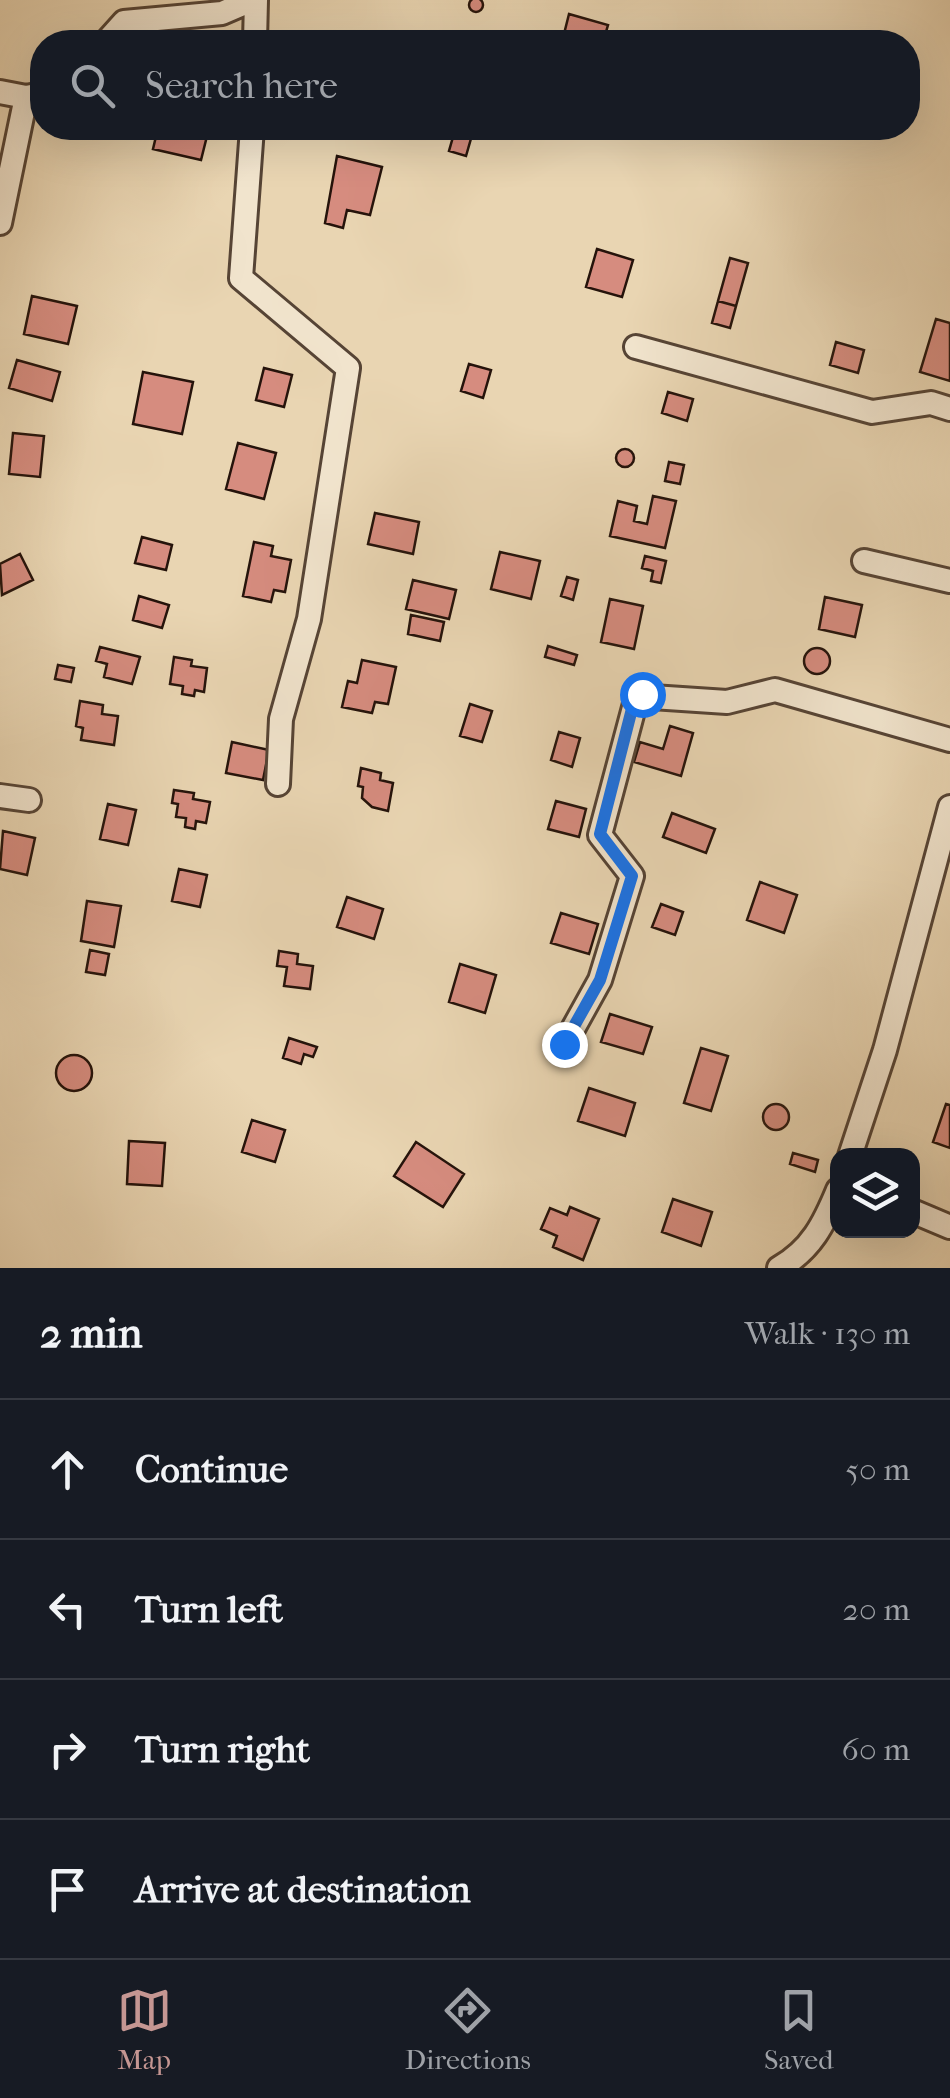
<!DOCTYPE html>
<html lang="en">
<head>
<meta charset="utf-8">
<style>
  :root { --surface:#171b24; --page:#242831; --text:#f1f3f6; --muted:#9ea1a6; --line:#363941; --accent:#c59692 }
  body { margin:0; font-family:"IM FELL French Canon",serif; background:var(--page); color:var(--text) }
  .controls { position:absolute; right:30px; bottom:30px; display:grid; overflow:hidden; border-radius:20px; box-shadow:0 10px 40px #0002 }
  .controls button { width:90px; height:90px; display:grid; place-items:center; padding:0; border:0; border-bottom:2px solid var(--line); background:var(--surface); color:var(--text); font:50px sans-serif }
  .stop { position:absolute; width:30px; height:30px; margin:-22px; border:8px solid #1a73e8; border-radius:50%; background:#fff }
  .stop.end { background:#1a73e8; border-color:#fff; box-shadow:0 2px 10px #0008 }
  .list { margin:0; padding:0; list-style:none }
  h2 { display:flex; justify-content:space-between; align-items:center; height:130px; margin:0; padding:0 40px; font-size:42px }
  h2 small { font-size:32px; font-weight:400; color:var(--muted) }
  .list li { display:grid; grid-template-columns:65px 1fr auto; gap:30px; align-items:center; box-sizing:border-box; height:140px; padding:0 40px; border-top:2px solid var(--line) }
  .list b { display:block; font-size:38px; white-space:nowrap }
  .list em { font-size:32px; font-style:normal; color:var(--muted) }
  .icon { flex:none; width:55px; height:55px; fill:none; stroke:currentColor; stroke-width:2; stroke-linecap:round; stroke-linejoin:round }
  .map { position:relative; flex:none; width:950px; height:1268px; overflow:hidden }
  .search { position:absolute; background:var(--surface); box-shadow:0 10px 40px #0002; left:30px; right:30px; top:30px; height:110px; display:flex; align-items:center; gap:25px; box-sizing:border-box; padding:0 35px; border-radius:40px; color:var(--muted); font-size:38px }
  .sheet { height:690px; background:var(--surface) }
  nav { display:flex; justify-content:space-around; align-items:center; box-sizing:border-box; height:140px; border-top:2px solid var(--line); background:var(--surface); font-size:28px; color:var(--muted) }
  nav a { display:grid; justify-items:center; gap:5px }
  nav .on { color:var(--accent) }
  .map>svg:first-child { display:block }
  .building { fill:#d68c7f; stroke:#25130b; stroke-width:2.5 }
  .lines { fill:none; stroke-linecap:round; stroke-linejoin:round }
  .minor-casing { stroke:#564435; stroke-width:28 }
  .minor { stroke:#f1e4cd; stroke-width:22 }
  .route { stroke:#1a73e8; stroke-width:12 }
</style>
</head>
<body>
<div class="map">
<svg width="950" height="1268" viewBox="0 0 950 1268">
  <rect width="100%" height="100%" fill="#e9d5b2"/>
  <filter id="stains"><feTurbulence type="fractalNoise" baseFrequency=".002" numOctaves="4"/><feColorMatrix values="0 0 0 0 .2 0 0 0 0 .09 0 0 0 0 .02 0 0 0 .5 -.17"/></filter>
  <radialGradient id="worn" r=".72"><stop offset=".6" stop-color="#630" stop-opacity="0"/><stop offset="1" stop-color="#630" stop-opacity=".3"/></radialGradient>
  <path class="building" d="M469 5a7 7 0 1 1 14 0a7 7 0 1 1-14 0Z
    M 569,14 L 608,25 L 603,42 L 562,42 Z
    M 158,128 L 209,128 L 201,160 L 153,149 Z
    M 455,130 L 472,135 L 466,156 L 449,151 Z
    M 337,156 L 382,167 L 370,215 L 347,210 L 343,228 L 325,223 Z
    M 597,249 L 633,260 L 622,297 L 586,287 Z
    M 730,258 L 748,263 L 736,306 L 718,301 Z
    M 32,296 L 77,306 L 68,344 L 24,334 Z
    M 718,301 L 736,306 L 730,328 L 712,323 Z
    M 936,319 L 950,323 L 950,381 L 920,372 Z
    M 836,342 L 864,350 L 858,373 L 830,365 Z
    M 17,360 L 60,372 L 52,401 L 9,388 Z
    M 469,364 L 491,370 L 483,398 L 461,391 Z
    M 264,368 L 292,375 L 284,407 L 256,400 Z
    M 143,372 L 193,382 L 182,434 L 133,424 Z
    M 668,392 L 693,399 L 687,421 L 662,413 Z
    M 13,433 L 44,436 L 40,477 L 9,474 Z
    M 238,443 L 276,453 L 264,499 L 226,489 Z
    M616 458a9 9 0 1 1 18 0a9 9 0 1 1-18 0Z
    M 669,462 L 684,465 L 680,484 L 665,481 Z
    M 653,496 L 676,501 L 665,548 L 610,536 L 618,501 L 637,506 L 634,521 L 647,524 Z
    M 375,513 L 419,522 L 413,554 L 368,544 Z
    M 142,537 L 172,545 L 166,570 L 135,563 Z
    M 254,542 L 273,546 L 271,556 L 291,560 L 285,592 L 274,590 L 271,602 L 243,596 Z
    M 500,552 L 540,561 L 531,599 L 491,589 Z
    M 20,554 L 33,580 L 2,595 L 0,564 Z
    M 645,556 L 666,561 L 661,583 L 651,581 L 653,571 L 642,568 Z
    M 567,577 L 578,580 L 573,600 L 561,596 Z
    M 413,580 L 456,590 L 449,619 L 406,609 Z
    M 139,596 L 169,605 L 162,628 L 133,620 Z
    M 825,597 L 862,605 L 855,637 L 819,629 Z
    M 610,599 L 643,606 L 634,649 L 601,642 Z
    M 411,615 L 444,622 L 440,641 L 408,634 Z
    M 548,646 L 577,655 L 574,665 L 545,657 Z
    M 100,647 L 140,657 L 132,684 L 104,677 L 107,664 L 96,661 Z
    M804 661a13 13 0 1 1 26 0a13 13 0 1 1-26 0Z
    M 174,657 L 192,660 L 191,666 L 207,668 L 204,692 L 195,690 L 194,696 L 182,694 L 183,686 L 170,684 Z
    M 362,660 L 396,667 L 388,704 L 375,702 L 372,713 L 342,707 L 348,681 L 357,683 Z
    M 58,665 L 74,668 L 71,682 L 55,679 Z
    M 80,701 L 103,705 L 102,714 L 118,716 L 114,745 L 81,740 L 83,728 L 76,726 Z
    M 470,704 L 492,711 L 482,742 L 460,736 Z
    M 670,726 L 693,733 L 681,776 L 634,762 L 640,742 L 663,749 Z
    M 559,732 L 580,738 L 572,767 L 551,760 Z
    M 232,742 L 269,750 L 263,780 L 226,773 Z
    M 361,768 L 381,773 L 380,780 L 393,783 L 388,811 L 372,807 L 362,798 L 363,787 L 358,786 Z
    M 174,790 L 194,793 L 193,799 L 210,802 L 206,823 L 196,821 L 195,829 L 185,827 L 186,818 L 176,817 L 178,804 L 172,803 Z
    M 556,801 L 586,809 L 579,837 L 548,829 Z
    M 108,804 L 136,810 L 128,845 L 100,839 Z
    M 672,813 L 715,829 L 706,853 L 663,837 Z
    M 3,831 L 35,838 L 27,875 L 0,869 Z
    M 179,869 L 207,875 L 200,907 L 172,901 Z
    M 760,882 L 797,895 L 784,933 L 747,920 Z
    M 347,897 L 383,909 L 374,939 L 337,927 Z
    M 87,901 L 121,906 L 114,947 L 81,941 Z
    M 661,904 L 683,912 L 675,935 L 652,927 Z
    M 561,913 L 598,924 L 589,954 L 551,943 Z
    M 90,950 L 109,954 L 105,975 L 86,972 Z
    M 279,951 L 298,954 L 297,964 L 313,966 L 310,989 L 284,986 L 287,967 L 277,966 Z
    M 460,964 L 496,975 L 485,1013 L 449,1002 Z
    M 610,1014 L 652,1027 L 643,1054 L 601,1042 Z
    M 289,1038 L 317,1047 L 313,1057 L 304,1054 L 301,1064 L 283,1058 Z
    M 701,1048 L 728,1056 L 711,1111 L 684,1103 Z
    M56 1073a18 18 0 1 1 36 0a18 18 0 1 1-36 0Z
    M 589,1088 L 635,1103 L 625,1136 L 578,1121 Z
    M763 1117a13 13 0 1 1 26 0a13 13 0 1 1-26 0Z
    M 946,1104 L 950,1105 L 950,1148 L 933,1142 Z
    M 252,1120 L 285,1130 L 275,1162 L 242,1152 Z
    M 129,1141 L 165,1143 L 162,1186 L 127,1184 Z
    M 416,1142 L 464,1174 L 443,1207 L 394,1176 Z
    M 793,1153 L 818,1160 L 815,1172 L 790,1164 Z
    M 673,1199 L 712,1212 L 701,1246 L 662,1232 Z
    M 570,1207 L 599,1219 L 583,1260 L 553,1247 L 557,1236 L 541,1229 L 550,1208 L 567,1215 Z"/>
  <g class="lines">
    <defs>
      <path id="minor" d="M 106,42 L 124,22 L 222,13 L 252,0
        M 255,42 L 256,0
        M 0,92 L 26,97 L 42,94
        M 252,128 L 241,278 L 348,368 L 309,619 L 281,719 L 278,784
        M 0,223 L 26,97
        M 636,347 L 872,412 L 931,403 L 950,409
        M 864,561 L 950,581
        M 0,796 L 29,800
        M 564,1045 L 600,980 L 632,876 L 600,835 L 637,696 L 727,702 L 775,690 L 950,740
        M 850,1156 L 885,1050 L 950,807
        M 912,1211 L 950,1227
        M 779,1268 C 811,1250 824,1224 838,1190"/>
    </defs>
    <use href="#minor" class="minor-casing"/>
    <use href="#minor" class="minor"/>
  </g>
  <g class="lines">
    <path class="route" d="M 564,1044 L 600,980 L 632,876 L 600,834 L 634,701 L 642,694"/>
  </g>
  <rect width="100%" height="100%" filter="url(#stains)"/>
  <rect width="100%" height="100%" fill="url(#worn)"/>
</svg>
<div class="controls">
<button><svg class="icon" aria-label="layers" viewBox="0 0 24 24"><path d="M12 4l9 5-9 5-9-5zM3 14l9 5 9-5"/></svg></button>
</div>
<div class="stop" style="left:642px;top:694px"></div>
<div class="stop end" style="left:564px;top:1044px"></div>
<div class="search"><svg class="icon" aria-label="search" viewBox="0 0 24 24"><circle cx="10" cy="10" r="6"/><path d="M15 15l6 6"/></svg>Search here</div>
</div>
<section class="sheet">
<h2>2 min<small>Walk · 130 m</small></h2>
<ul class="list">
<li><svg class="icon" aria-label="ahead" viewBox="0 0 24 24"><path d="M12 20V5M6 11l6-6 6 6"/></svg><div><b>Continue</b></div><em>50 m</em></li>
<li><svg class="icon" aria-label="left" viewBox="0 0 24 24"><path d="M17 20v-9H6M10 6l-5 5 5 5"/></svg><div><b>Turn left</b></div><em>20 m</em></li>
<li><svg class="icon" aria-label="right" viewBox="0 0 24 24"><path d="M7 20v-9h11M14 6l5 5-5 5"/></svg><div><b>Turn right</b></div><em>60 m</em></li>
<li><svg class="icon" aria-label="arrive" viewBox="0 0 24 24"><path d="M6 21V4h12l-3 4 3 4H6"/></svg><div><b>Arrive at destination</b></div></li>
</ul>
</section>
<nav>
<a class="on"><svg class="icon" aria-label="map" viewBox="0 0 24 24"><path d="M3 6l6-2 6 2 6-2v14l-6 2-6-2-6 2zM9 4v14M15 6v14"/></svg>Map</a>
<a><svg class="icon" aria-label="directions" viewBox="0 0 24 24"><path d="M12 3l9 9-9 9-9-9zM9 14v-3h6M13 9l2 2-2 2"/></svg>Directions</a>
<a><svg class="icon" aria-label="saved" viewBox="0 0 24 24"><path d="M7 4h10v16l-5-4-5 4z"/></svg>Saved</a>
</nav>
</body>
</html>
